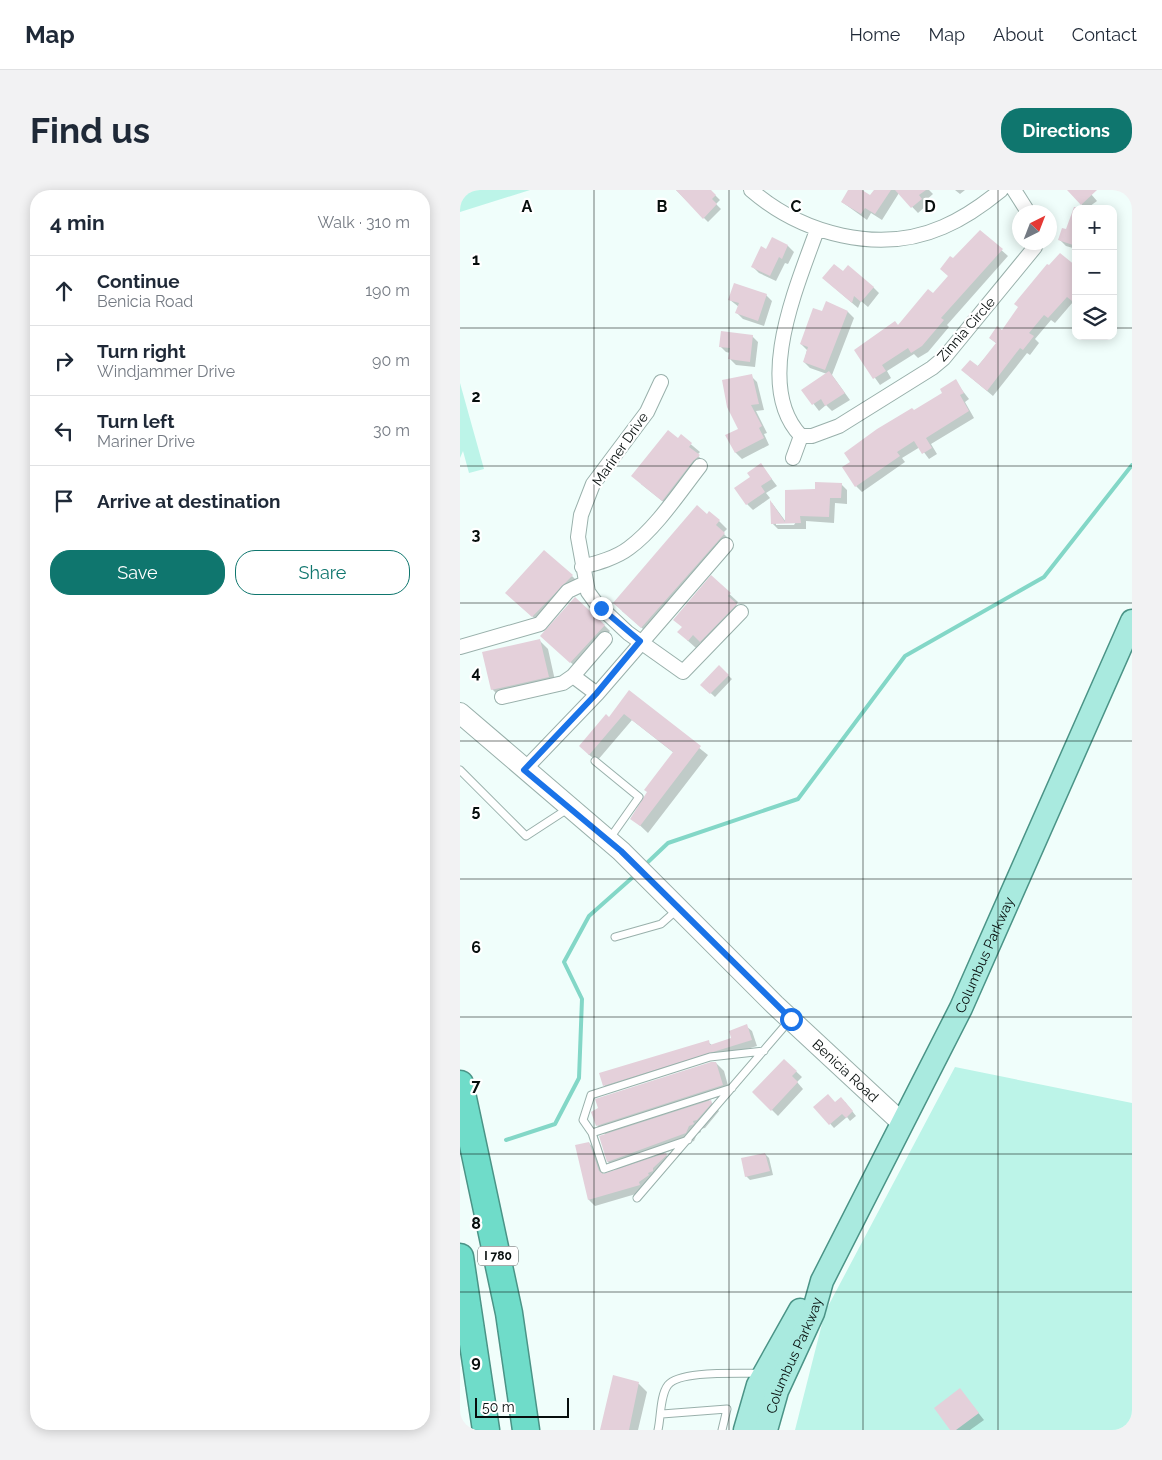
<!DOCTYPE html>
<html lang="en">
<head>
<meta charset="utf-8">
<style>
  :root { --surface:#fff; --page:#f2f2f3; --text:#1f2937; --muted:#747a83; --line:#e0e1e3; --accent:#0f766e }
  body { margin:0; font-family:Raleway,sans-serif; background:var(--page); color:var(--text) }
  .controls { position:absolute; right:15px; top:15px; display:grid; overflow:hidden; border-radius:10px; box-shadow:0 2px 12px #0003 }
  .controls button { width:45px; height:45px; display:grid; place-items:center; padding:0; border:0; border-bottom:1px solid var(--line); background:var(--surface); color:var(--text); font:25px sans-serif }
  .compass { position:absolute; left:552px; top:15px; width:45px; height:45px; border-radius:50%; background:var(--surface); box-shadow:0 2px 12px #0003; rotate:42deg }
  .scale { position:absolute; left:15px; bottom:12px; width:94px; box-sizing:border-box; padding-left:5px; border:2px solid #070e0d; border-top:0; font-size:14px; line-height:18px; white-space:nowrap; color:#070e0d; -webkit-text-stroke:4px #fff; paint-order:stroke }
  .stop { position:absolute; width:15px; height:15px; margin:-11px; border:4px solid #1a73e8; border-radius:50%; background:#fff }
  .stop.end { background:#1a73e8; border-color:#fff; box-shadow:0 1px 5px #0008 }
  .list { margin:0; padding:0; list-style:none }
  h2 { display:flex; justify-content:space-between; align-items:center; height:65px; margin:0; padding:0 20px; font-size:21px }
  h2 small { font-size:16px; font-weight:400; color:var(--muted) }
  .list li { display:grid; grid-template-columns:32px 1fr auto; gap:15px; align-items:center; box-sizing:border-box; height:70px; padding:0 20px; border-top:1px solid var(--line) }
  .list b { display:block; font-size:19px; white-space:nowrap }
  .list p { margin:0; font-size:16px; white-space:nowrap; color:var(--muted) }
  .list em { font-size:16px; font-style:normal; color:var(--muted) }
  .actions { display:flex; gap:10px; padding:15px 20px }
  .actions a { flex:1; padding:11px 0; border:1px solid var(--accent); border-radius:20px; text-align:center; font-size:18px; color:var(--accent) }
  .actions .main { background:var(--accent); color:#fff }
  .icon { flex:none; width:28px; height:28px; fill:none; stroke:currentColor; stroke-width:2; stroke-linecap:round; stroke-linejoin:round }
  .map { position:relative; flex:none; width:672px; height:1240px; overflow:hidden; border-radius:20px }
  header { display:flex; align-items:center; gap:30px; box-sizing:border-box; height:70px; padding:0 25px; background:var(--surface); border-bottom:1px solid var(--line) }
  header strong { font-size:24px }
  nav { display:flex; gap:28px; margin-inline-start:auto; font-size:18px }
  .intro { display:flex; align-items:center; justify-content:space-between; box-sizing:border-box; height:120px; padding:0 30px }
  h1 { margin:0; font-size:35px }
  .button { padding:12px 22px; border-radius:20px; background:var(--accent); color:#fff; font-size:18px; font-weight:700 }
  main { display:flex; gap:30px; padding:0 30px }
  aside { flex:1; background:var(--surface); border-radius:20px; box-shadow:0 2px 12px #0003 }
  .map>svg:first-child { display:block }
  .green { fill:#bcf4e8 }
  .shadow { fill:#0003 }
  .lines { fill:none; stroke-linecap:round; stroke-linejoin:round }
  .stream { stroke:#83d7c7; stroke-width:4 }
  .building { fill:#e4d0da }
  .lane-casing { stroke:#99b0ab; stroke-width:9 }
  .street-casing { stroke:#99b0ab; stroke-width:16 }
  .secondary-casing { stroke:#99b0ab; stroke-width:22 }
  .primary-casing { stroke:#4b9487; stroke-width:25 }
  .highway-casing { stroke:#4b9487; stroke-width:29 }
  .lane { stroke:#fff; stroke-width:7 }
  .street { stroke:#fff; stroke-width:14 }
  .secondary { stroke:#fff; stroke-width:20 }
  .primary { stroke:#a9eadf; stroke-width:22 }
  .highway { stroke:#6fdcc9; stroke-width:26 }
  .route { stroke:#1a73e8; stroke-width:6 }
  .grid { fill:none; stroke:#070e0d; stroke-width:1; stroke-opacity:0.55 }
  .labels { text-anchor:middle; stroke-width:4.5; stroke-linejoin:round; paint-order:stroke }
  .shield { fill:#fff; stroke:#515656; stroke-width:1 }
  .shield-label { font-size:12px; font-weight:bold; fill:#070e0d }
  .street-label { font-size:14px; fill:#070e0d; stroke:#fff }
  .grid-label { font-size:16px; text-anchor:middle; font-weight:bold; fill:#070e0d; stroke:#fff; stroke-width:4.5; stroke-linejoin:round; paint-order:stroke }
</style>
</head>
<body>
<header>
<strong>Map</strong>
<nav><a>Home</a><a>Map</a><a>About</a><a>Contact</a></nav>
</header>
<div class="intro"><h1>Find us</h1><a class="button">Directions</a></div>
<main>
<aside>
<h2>4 min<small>Walk · 310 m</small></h2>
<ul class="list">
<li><svg class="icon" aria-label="ahead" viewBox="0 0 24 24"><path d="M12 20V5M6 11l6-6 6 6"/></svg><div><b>Continue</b><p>Benicia Road</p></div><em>190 m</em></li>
<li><svg class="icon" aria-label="right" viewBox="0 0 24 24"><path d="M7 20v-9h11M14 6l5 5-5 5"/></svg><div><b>Turn right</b><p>Windjammer Drive</p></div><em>90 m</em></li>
<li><svg class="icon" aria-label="left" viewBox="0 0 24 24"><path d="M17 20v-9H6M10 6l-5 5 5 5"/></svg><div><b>Turn left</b><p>Mariner Drive</p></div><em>30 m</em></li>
<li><svg class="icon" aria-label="arrive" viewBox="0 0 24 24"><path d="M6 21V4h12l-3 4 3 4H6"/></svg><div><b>Arrive at destination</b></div></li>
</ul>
<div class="actions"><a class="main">Save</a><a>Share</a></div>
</aside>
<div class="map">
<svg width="672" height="1240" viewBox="0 0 672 1240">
  <rect width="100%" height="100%" fill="#f0fefb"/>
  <path class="green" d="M 0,0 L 70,0 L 0,22 Z
    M 0,193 L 24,279 L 9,283 L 3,261 L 0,268 Z
    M 495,877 L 672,913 L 672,1240 L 335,1240 L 365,1122 Z"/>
  <path class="shadow" d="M 216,0 L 250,0 L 260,10 L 256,14 L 261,19 L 248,32 Z
    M 390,0 L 400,0 L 411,7 L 422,0 L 469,0 L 473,4 L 464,12 L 467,15 L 458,23 L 439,3 L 422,30 L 411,23 L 407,30 L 382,12 Z
    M 495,0 L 505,0 L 500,4 Z
    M 608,0 L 635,0 L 631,4 L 637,11 L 626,19 Z
    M 616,28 L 616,59 L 606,56 L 600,50 Z
    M 520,41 L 548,66 L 487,135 L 489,137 L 468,162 L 458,168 L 454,164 L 427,181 L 431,188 L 420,195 L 396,161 L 439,136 L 473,105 L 489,86 L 493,70 Z
    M 312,49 L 328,56 L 334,62 L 328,74 L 325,73 L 316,91 L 299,83 L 293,77 L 307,61 Z
    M 616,77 L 616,114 L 613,112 L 595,133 L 591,130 L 575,149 L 579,153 L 570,165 L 567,163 L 533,206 L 509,186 L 537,154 L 530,148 L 542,141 Z
    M 383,83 L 413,97 L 419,103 L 408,117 L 401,111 L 398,118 L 370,94 Z
    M 306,105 L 312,111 L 304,136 L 283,129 L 277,123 L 279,117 L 270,110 Z
    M 388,122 L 394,128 L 372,185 L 390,210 L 372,221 L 366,215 L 359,221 L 343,200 L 367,184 L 350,178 L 344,172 L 347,160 L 341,154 L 363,123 Z
    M 292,146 L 298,152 L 295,177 L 276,175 L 270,169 L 270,163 L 266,162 L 260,156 Z
    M 291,186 L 297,192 L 304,220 L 296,221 L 307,243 L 304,244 L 309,255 L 282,269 L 276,263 L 267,246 L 279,240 Z
    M 495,191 L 509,209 L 505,212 L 514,228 L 471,254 L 477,264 L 469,269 L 460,257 L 442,268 L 445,272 L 402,302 L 396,296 L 454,222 L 484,203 Z
    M 221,246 L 240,262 L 237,265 L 247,274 L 211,318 L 181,294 Z
    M 301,275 L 317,296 L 306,303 L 310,308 L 293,320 L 287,314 L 292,287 Z
    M 381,294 L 387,300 L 387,314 L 375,313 L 374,333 L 346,331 L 346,339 L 318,339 L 312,333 L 312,313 L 326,332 L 316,333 L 316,335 L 334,335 L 356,300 Z
    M 247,325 L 259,331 L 267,339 L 263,343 L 272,352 L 190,445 L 162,421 Z
    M 112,386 L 120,394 L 81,434 L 55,411 Z
    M 251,387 L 278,412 L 276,415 L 284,423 L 249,459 L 241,452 L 236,458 L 227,450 Z
    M 144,435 L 150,441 L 117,478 L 88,452 Z
    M 80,451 L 88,459 L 96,495 L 40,507 L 32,499 Z
    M 259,477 L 272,489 L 255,507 L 242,495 Z
    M 169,502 L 248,565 L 188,643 L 172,628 L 214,563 L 172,530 L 137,571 L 128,564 Z
    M 286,836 L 292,841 L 297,856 L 150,900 L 144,895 L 248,852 L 253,856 L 273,849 Z
    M 324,870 L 342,887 L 337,892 L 343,899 L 318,926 L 294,902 Z
    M 256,873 L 264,881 L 270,903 L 249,910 L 259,921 L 245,938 L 240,939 L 241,942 L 237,944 L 234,951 L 209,959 L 210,961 L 204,963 L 211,970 L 186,1001 L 135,1016 L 129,1010 L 129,953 L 135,959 L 144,985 L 158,981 L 148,972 L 140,947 L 146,945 L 137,936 Z
    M 385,912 L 396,926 L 390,931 L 387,927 L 374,938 L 355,917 Z
    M 305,964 L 309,968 L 313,985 L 290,990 L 286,986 Z
    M 154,1187 L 179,1194 L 187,1202 L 178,1240 L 142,1240 Z
    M 500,1200 L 524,1230 L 510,1240 L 492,1240 Z"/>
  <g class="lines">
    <path class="stream" d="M 188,672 L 208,653 L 338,609 L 445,466 L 584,387 L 672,275
      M 46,950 L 95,934 L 119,888 L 122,809 L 104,772 L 129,726 L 173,687"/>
  </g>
  <path class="building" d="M 216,0 L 251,0 L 256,5 L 252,9 L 257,14 L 243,29 Z
    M 388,0 L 402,0 L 410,5 L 414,0 L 431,0 L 415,24 L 405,18 L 401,24 L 381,12 Z
    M 435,0 L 466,0 L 459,5 L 462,9 L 451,18 Z
    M 607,0 L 637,0 L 621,15 Z
    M 614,17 L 616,17 L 616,56 L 598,50 L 602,38 L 606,39 Z
    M 520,40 L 543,59 L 481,128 L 484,130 L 462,156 L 451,163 L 448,158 L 422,175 L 426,181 L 413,189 L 394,160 L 435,131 L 438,135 L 468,99 L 473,103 L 488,86 L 480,79 L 490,66 L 493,68 Z
    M 312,47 L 328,55 L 322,69 L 319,67 L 310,86 L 291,77 L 301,56 L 306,59 Z
    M 600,63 L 616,76 L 616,106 L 612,111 L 607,107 L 588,128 L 584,125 L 569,143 L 574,146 L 563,160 L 560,158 L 527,201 L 501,180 L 510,170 L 518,176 L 536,153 L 529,148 L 537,136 L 542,140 L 558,117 L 554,114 L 587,74 L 589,75 Z
    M 374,74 L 383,81 L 388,75 L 414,97 L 401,112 L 394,106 L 392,113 L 362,88 Z
    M 274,93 L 307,104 L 298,131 L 275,123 L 279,113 L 268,110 Z
    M 366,111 L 388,121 L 365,180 L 343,172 L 348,157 L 340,154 L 353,118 L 362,121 Z
    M 261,141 L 293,145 L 290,172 L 268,169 L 270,158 L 259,157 Z
    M 369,181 L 385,203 L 365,216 L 361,209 L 352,215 L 341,200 Z
    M 292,184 L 299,214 L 291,215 L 302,236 L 299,238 L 304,248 L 275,263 L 265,245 L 278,239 L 267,217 L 262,190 Z
    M 496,189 L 504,203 L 500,205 L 509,221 L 466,248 L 472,258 L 462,264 L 454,251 L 437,262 L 440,266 L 395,297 L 382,277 L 390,272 L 384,263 L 417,239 L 452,218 L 454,220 L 482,203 L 480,199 Z
    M 208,240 L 218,248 L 221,244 L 232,253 L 229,257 L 240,265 L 233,271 L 202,311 L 171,286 Z
    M 301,273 L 312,289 L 301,296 L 305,302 L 286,315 L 274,298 L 290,287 L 287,283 Z
    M 355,292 L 382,293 L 381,308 L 370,308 L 369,327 L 340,326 L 341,333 L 311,334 L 310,310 L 325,332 L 325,300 L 355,299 Z
    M 237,315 L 247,324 L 249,321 L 260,330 L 256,335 L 265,343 L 181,438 L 153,413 Z
    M 84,360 L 113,385 L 72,427 L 45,403 Z
    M 251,385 L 271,403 L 268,406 L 277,414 L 240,452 L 233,445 L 228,451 L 217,442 L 222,437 L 213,430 Z
    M 115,407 L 145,435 L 110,473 L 80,446 Z
    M 80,449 L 89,487 L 31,500 L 22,462 Z
    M 259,475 L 269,485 L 250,504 L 240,495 Z
    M 169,500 L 241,556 L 180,636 L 170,629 L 187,602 L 184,600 L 213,562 L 164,524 L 129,565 L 119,556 L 146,524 L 149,527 Z
    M 287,834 L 292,850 L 143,896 L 139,883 L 249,850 L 250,855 L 271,848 L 269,841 Z
    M 324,869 L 337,881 L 332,886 L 338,892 L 311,921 L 292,902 Z
    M 251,872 L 256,872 L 263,895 L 136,936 L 131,922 L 138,918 L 135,909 Z
    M 368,904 L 375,912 L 381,907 L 393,921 L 386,928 L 382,924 L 369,935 L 353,917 Z
    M 251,910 L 252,913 L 237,930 L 233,931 L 234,934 L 229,936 L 226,943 L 147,972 L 139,946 Z
    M 129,952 L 139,981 L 143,984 L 206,963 L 207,965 L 193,978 L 193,981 L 188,983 L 189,985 L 179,992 L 180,995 L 128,1010 L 115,955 Z
    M 305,963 L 310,981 L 285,987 L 281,968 Z
    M 153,1185 L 179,1192 L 169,1240 L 140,1240 Z
    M 500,1198 L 519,1223 L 496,1240 L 490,1240 L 474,1218 Z"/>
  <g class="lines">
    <defs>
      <path id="lane" d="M 135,571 L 179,607 L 150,648
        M 0,580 L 66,646 L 109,618
        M 155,747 L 201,734 L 218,719
        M 132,943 L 272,898
        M 228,950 L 144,979 L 132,943 L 123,930 L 131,905 L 250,867 L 304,861
        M 177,1008 L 329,831
        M 202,1224 L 267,1219 L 262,1240
        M 198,1240 C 201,1227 200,1205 208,1195 C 220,1180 280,1184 299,1183"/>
      <path id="street" d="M 291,0 C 342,44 419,65 483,37 C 504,28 524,14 541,0
        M 554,0 L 568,22
        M 357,40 C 337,96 293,196 341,246 L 352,246 L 379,236 L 472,178 L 484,168 L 575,57 L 576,52
        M 201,192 L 187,222 L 133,294 L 121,325 L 118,347 L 128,402 L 136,413 L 168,443 L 223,482 L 281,422
        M 333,268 L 341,246
        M 122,377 C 137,373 156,368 169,358 C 196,338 219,303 240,276
        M 0,457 L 80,434 L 108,401 L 125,393
        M 113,486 L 137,504
        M 42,507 L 103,493 L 113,486 L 145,449
        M 64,580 L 137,504 L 266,355"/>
      <g id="secondary">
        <path id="s1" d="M 0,523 L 161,661 L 315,815 L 442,933"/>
      </g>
      <g id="primary">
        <path d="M 285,1240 L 298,1195 L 340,1120"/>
        <path id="s2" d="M 306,1240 L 317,1201 L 353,1123 L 362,1091 L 501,818 L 672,431"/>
      </g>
      <path id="highway" d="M 0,894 L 49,1123 L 66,1240
        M 0,1067 L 26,1240"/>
    </defs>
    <use href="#lane" class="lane-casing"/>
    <use href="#street" class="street-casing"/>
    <use href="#secondary" class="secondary-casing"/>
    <use href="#primary" class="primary-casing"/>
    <use href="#highway" class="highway-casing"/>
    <use href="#lane" class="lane"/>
    <use href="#street" class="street"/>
    <use href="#secondary" class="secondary"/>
    <use href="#primary" class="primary"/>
    <use href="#highway" class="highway"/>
  </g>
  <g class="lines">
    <path class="route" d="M 141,418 L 180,451 L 136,504 L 64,580 L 161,661 L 331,829"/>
  </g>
  <path class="grid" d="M 134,0 L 134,1240M 269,0 L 269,1240M 403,0 L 403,1240M 538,0 L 538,1240M 0,138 L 616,138M 653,138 L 672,138M 0,276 L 672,276M 0,413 L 672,413M 0,551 L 672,551M 0,689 L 672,689M 0,827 L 672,827M 0,964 L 672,964M 0,1102 L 672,1102"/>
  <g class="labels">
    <rect class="shield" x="18" y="1056.5" width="40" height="19" rx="4"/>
    <g class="shield-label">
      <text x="38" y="1070">I 780</text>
    </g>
    <g class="street-label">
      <text transform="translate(506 139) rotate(-49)" y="5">Zinnia Circle</text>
      <text transform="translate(160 259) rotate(-55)" y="5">Mariner Drive</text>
      <text dy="5" stroke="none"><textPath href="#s2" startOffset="524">Columbus Parkway</textPath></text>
      <text dy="5" stroke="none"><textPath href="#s1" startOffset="526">Benicia Road</textPath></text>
      <text dy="5" stroke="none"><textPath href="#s2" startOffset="80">Columbus Parkway</textPath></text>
    </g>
  </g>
  <g class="grid-label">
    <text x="67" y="22">A</text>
    <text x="202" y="22">B</text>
    <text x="336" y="22">C</text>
    <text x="470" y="22">D</text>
    <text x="16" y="75">1</text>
    <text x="16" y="212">2</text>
    <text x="16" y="350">3</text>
    <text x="16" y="488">4</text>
    <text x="16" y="626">5</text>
    <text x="16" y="763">6</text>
    <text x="16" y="901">7</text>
    <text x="16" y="1039">8</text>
    <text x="16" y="1177">9</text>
  </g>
</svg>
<div class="controls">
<button>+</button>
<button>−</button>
<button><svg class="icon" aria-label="layers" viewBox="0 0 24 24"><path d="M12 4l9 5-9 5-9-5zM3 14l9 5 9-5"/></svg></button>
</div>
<svg class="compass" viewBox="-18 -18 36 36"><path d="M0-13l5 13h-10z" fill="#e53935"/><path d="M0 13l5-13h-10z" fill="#747a83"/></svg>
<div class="scale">50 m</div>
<div class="stop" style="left:331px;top:829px"></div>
<div class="stop end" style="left:141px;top:418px"></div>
</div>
</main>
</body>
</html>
